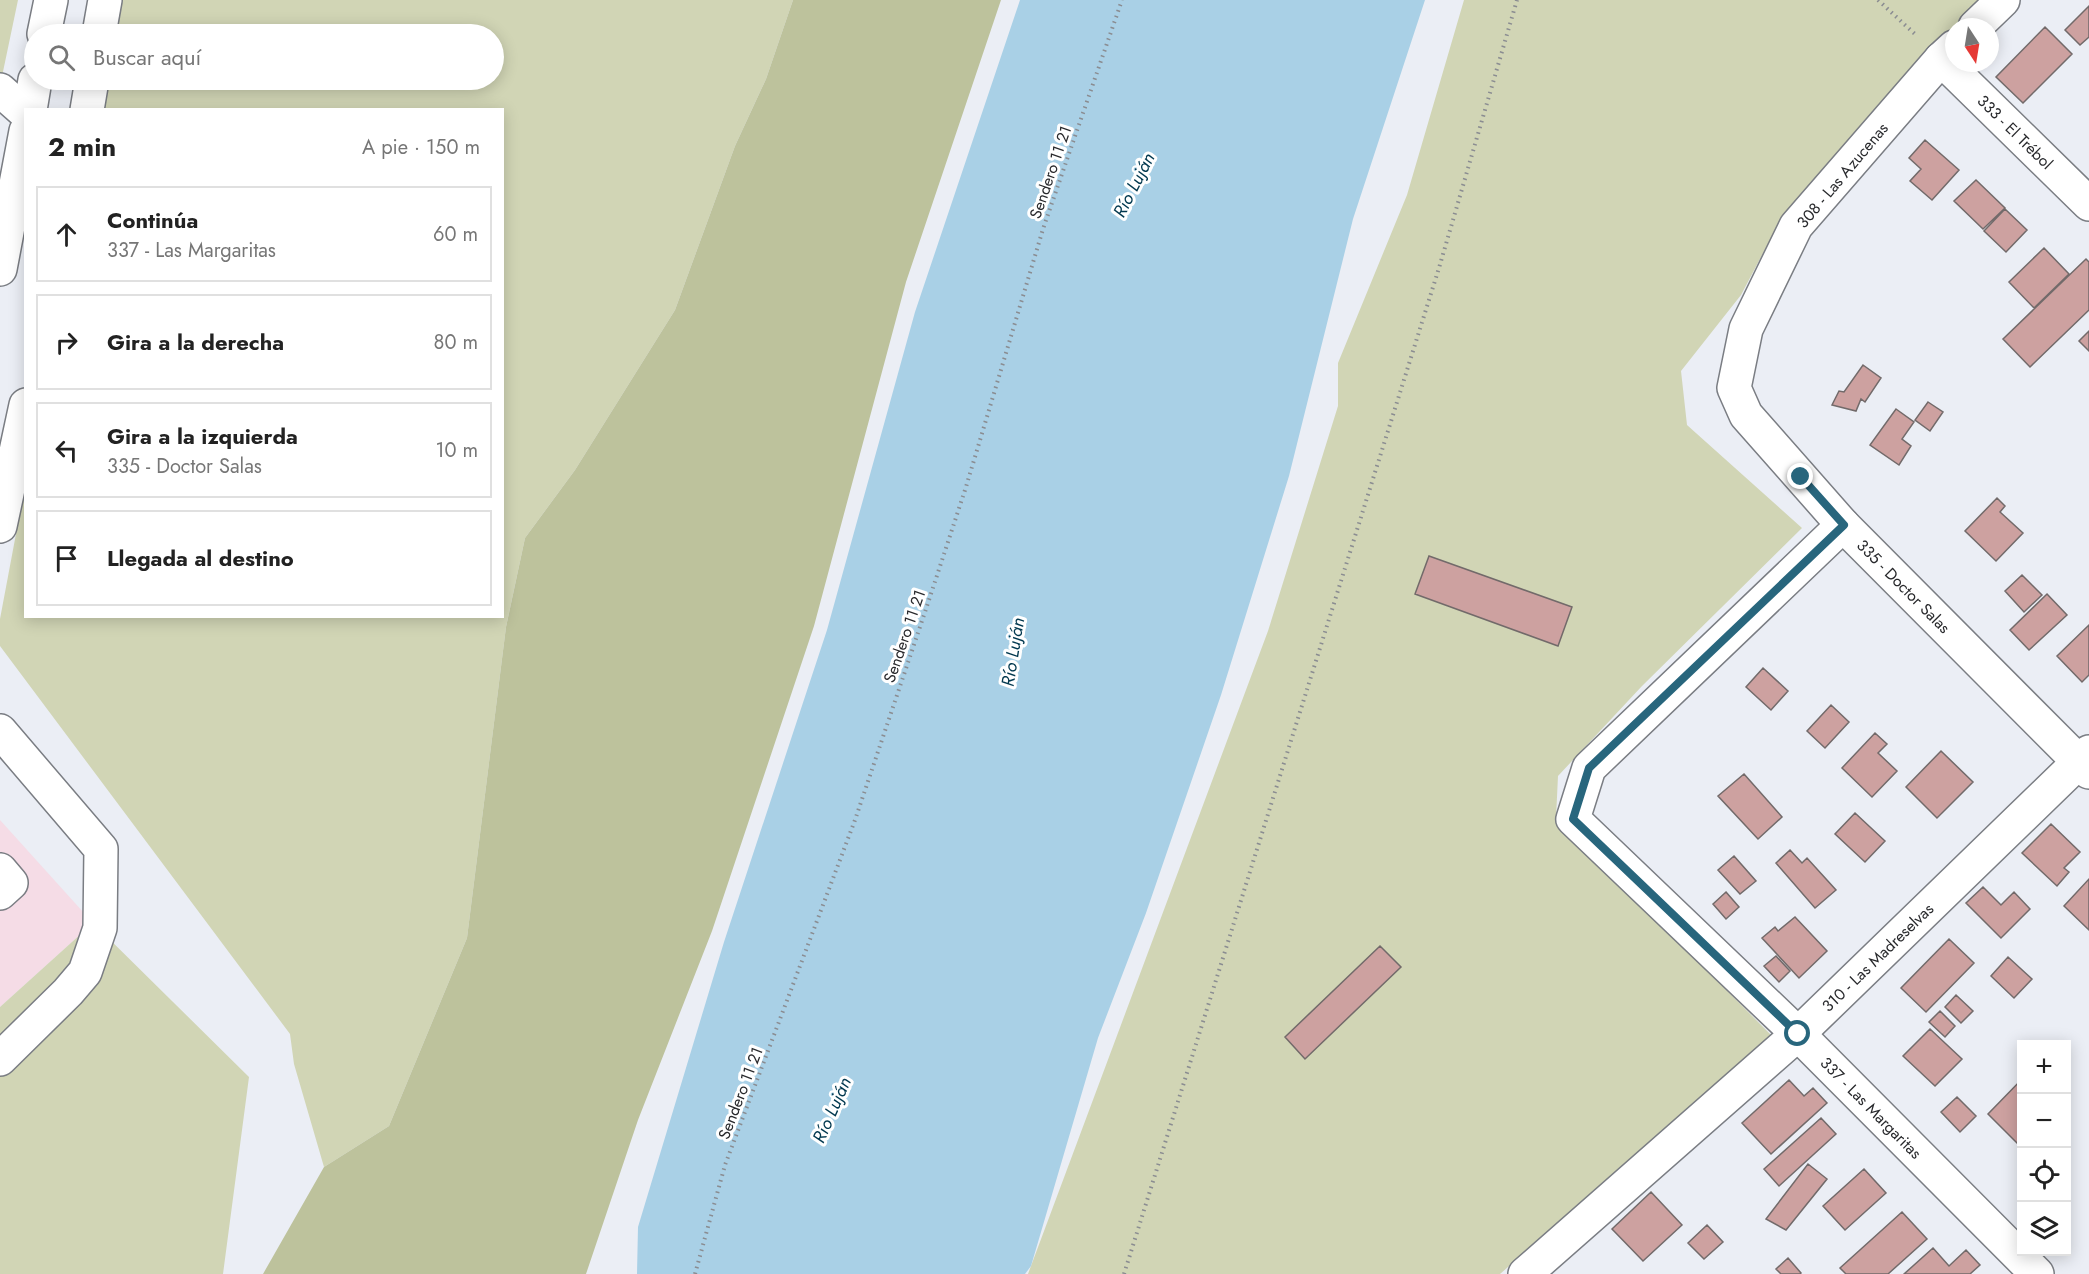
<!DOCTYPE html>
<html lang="es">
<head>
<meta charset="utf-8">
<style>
  :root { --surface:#fff; --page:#f2f2f2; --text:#222; --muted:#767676; --line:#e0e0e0 }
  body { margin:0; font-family:Jost,sans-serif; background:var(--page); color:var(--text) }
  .controls { position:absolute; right:18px; bottom:18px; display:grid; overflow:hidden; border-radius:0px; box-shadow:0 3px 15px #0003 }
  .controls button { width:54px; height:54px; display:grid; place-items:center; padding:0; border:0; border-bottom:2px solid var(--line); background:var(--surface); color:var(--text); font:30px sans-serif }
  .compass { position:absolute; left:1945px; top:18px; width:54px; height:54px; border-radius:50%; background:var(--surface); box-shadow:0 3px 15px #0003; rotate:168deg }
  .stop { position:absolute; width:18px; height:18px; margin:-14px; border:4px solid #28667d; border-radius:50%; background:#fff }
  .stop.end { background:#28667d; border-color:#fff; box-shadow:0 2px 6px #0008 }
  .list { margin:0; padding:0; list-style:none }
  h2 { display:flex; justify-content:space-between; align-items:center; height:78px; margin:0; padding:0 24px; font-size:26px }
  h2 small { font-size:20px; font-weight:400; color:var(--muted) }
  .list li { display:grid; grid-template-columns:39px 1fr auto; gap:18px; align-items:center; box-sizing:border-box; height:96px; margin:0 12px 12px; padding:0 12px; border:2px solid var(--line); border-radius:0px }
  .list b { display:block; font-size:22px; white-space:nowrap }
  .list p { margin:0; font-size:20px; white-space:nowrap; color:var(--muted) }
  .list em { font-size:20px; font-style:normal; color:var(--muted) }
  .icon { flex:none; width:33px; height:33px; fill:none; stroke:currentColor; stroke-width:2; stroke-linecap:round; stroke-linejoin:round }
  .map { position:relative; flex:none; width:2089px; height:1274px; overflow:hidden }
  .search { position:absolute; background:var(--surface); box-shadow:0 3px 15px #0003; left:24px; top:24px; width:480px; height:66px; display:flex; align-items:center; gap:15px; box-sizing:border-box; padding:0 21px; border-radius:33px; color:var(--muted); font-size:22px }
  .panel { position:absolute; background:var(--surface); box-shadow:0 3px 15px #0003; left:24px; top:108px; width:480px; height:510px; border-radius:0px }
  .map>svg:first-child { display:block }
  .commercial { fill:#f5dce6 }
  .green { fill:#d1d5b5 }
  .forest { fill:#bdc29c }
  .water { fill:#a9d0e6 }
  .building { fill:#cda1a0; stroke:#726a6a; stroke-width:1.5 }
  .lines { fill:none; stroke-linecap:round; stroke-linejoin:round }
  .minor-casing { stroke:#7a7d83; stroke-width:36 }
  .path { stroke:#8a8c91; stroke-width:4; stroke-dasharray:1.5 4.5; stroke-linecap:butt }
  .minor { stroke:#fff; stroke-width:33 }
  .route { stroke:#28667d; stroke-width:8 }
  .labels { text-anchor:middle; stroke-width:6; stroke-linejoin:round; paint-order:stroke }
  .street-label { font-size:16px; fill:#28292c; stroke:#fff }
  .water-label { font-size:18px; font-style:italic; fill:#01384f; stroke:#fff }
</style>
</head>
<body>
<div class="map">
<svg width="2089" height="1274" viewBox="0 0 2089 1274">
  <rect width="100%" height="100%" fill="#ebeef5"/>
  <path class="commercial" d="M 0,820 L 93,923 L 0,1007 Z"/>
  <path class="green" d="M 0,0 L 18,0 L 0,86 Z
    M 119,0 L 793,0 L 766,79 L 735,146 L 675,310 L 575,470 L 525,538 L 506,627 L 467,938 L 389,1126 L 324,1167 L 294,1064 L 290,1034 L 0,646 L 0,619 L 25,486 L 26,616 L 502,616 L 502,110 L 98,109 L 104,80 L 494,80 L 494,34 L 112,34 Z
    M 1464,0 L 1992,0 L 1963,27 L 1954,27 L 1954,35 L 1782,217 L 1741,295 L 1681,371 L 1687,425 L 1802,528 L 1642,686 L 1558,776 L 1556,818 L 1772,1036 L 1500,1274 L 1028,1274 L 1268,631 L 1338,406 L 1338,363 L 1407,195 Z
    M 93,923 L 249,1077 L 223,1274 L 0,1274 L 0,1007 Z"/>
  <path class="forest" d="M 793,0 L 1001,0 L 906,282 L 814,626 L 712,931 L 638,1120 L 586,1274 L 263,1274 L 324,1167 L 389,1126 L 467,938 L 506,627 L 525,538 L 575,470 L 675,310 L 735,146 L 766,79 Z"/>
  <path class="water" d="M 1020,0 L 1425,0 L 1353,219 L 1289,476 L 1221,695 L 1146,913 L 1098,1038 L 1031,1266 L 1025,1274 L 637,1274 L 638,1227 L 724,942 L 827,630 L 915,312 Z"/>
  <path class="building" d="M 2089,6 L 2089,37 L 2080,45 L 2065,30 Z
    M 2045,27 L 2072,54 L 2023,103 L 1996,77 Z
    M 1925,140 L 1959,170 L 1932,200 L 1910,181 L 1921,169 L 1909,158 Z
    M 1976,180 L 2005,208 L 1983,229 L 1954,201 Z
    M 2005,209 L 2027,230 L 2006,252 L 1984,231 Z
    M 2044,248 L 2069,274 L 2034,308 L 2009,282 Z
    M 2086,259 L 2089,262 L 2089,310 L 2030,367 L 2003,339 Z
    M 2089,331 L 2089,351 L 2079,341 Z
    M 1863,365 L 1881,378 L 1865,402 L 1861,399 L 1856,411 L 1832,405 L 1839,391 L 1844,392 Z
    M 1928,402 L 1943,412 L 1930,431 L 1915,420 Z
    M 1896,409 L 1914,422 L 1902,439 L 1911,446 L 1899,465 L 1870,445 Z
    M 1997,498 L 2005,506 L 2000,512 L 2023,533 L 1996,561 L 1965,531 Z
    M 1429,556 L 1572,607 L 1558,646 L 1415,594 Z
    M 2022,575 L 2042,595 L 2024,612 L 2005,591 Z
    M 2047,594 L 2067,615 L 2029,650 L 2010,630 Z
    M 2089,625 L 2089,675 L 2082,682 L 2057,656 Z
    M 1763,668 L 1788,691 L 1771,710 L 1746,687 Z
    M 1831,705 L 1849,722 L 1825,748 L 1807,731 Z
    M 1875,733 L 1887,744 L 1878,753 L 1897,771 L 1872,797 L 1842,768 Z
    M 1941,751 L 1973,782 L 1937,818 L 1906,787 Z
    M 1744,774 L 1782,817 L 1758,839 L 1718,796 Z
    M 1855,813 L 1885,841 L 1865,862 L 1835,834 Z
    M 2051,824 L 2080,852 L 2064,868 L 2069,872 L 2057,886 L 2022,853 Z
    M 1790,850 L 1802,863 L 1807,858 L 1836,890 L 1815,908 L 1776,863 Z
    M 1734,856 L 1756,881 L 1740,894 L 1718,870 Z
    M 2089,879 L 2089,930 L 2064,906 Z
    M 1983,887 L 2001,905 L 2014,892 L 2030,909 L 2001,938 L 1966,903 Z
    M 1726,892 L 1739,907 L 1726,919 L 1713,904 Z
    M 1795,917 L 1827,951 L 1799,978 L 1762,938 L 1775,927 L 1778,931 Z
    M 1949,939 L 1974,963 L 1926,1012 L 1901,988 Z
    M 1380,946 L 1401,967 L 1305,1059 L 1285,1037 Z
    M 1776,956 L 1790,971 L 1779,982 L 1764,966 Z
    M 2008,957 L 2032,979 L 2014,998 L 1991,976 Z
    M 1956,995 L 1973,1011 L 1961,1023 L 1945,1007 Z
    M 1940,1011 L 1955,1026 L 1945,1037 L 1929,1022 Z
    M 1930,1029 L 1962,1059 L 1935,1086 L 1903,1056 Z
    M 2022,1079 L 2022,1142 L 2019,1145 L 1988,1114 Z
    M 1789,1080 L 1804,1096 L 1813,1088 L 1827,1103 L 1771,1154 L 1742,1123 Z
    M 1957,1097 L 1976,1116 L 1960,1132 L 1941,1112 Z
    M 1821,1118 L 1836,1134 L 1779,1186 L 1764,1169 Z
    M 1808,1164 L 1827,1179 L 1786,1230 L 1766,1219 Z
    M 1864,1169 L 1886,1193 L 1845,1230 L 1823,1206 Z
    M 1651,1192 L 1682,1225 L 1643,1261 L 1612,1229 Z
    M 1902,1212 L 1927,1239 L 1888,1274 L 1846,1274 L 1840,1268 Z
    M 1707,1225 L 1723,1242 L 1704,1259 L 1688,1243 Z
    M 1933,1248 L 1949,1266 L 1966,1250 L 1980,1265 L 1970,1274 L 1904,1274 Z
    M 1788,1258 L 1801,1273 L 1800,1274 L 1781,1274 L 1776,1269 Z"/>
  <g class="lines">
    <defs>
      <g id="minor">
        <path d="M 1975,27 L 2003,0"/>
        <path d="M 44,34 L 51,0"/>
        <path d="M 99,34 L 105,0"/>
        <path id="s1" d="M 1954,47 L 1941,59 L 1796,226 L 1746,329 L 1734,388 L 1746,415 L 1843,525 L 2089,772"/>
        <path id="s2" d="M 1941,59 L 2089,204"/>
        <path d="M 0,90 L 26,113"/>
        <path d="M 30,110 L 35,80"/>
        <path d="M 87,110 L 92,80"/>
        <path d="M 0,269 L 26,131"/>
        <path id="s3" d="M 1843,525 L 1589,768 L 1573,819 L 1798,1034 L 2037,1274"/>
        <path d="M 0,526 L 26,405"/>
        <path d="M 0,731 L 101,849 L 100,928 L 85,972 L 68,992 L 0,1059"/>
        <path d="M 0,870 L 11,883 L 0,893"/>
        <path id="s4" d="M 1525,1274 L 1798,1034 L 2089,752"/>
      </g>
    </defs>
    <use href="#minor" class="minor-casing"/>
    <path class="path" d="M 1878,0 L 1917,36
      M 695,1274 L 725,1165 L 855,820 L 925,612 L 966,487 L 1043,229 L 1122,0
      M 1124,1274 L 1439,268 L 1517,0"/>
    <use href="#minor" class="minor"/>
  </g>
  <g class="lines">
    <path class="route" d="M 1798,1034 L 1573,819 L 1589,768 L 1844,525 L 1801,477"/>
  </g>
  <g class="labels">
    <g class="street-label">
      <text dy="6" stroke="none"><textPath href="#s2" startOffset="104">333 - El Trébol</textPath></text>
      <text transform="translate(1050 172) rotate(-71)" y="6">Sendero 11 21</text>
      <text transform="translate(1842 175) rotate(-50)" y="6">308 - Las Azucenas</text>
      <text dy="6" stroke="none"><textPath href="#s1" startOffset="676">335 - Doctor Salas</textPath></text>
      <text transform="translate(904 636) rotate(-71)" y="6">Sendero 11 21</text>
      <text dy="6" stroke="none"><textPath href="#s4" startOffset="474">310 - Las Madreselvas</textPath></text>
      <text transform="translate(740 1093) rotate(-69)" y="6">Sendero 11 21</text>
      <text dy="6" stroke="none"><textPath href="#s3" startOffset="820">337 - Las Margaritas</textPath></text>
    </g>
    <g class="water-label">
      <text transform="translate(1134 185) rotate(-63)" y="6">Río Luján</text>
      <text transform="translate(1013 652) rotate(-81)" y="6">Río Luján</text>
      <text transform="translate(832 1110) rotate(-66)" y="6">Río Luján</text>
    </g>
  </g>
</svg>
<div class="controls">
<button>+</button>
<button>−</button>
<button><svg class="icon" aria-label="locate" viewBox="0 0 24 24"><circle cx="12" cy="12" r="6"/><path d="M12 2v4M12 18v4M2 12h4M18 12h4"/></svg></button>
<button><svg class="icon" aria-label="layers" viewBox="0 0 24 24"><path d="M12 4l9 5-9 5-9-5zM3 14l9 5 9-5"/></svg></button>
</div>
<svg class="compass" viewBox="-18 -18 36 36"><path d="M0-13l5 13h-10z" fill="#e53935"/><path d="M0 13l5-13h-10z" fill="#767676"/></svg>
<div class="stop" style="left:1798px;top:1034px"></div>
<div class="stop end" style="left:1801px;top:477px"></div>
<div class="search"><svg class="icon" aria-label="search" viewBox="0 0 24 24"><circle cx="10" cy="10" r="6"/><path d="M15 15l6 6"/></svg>Buscar aquí</div>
<section class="panel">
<h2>2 min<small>A pie · 150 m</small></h2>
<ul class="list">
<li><svg class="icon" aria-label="ahead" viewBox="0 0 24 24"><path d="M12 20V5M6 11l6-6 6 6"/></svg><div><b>Continúa</b><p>337 - Las Margaritas</p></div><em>60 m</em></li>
<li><svg class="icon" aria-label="right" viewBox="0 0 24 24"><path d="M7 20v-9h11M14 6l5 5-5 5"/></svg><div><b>Gira a la derecha</b></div><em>80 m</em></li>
<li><svg class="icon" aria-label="left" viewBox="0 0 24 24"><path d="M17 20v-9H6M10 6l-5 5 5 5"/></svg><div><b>Gira a la izquierda</b><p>335 - Doctor Salas</p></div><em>10 m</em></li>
<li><svg class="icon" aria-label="arrive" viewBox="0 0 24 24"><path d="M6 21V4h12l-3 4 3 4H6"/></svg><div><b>Llegada al destino</b></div></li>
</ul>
</section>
</div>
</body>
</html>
